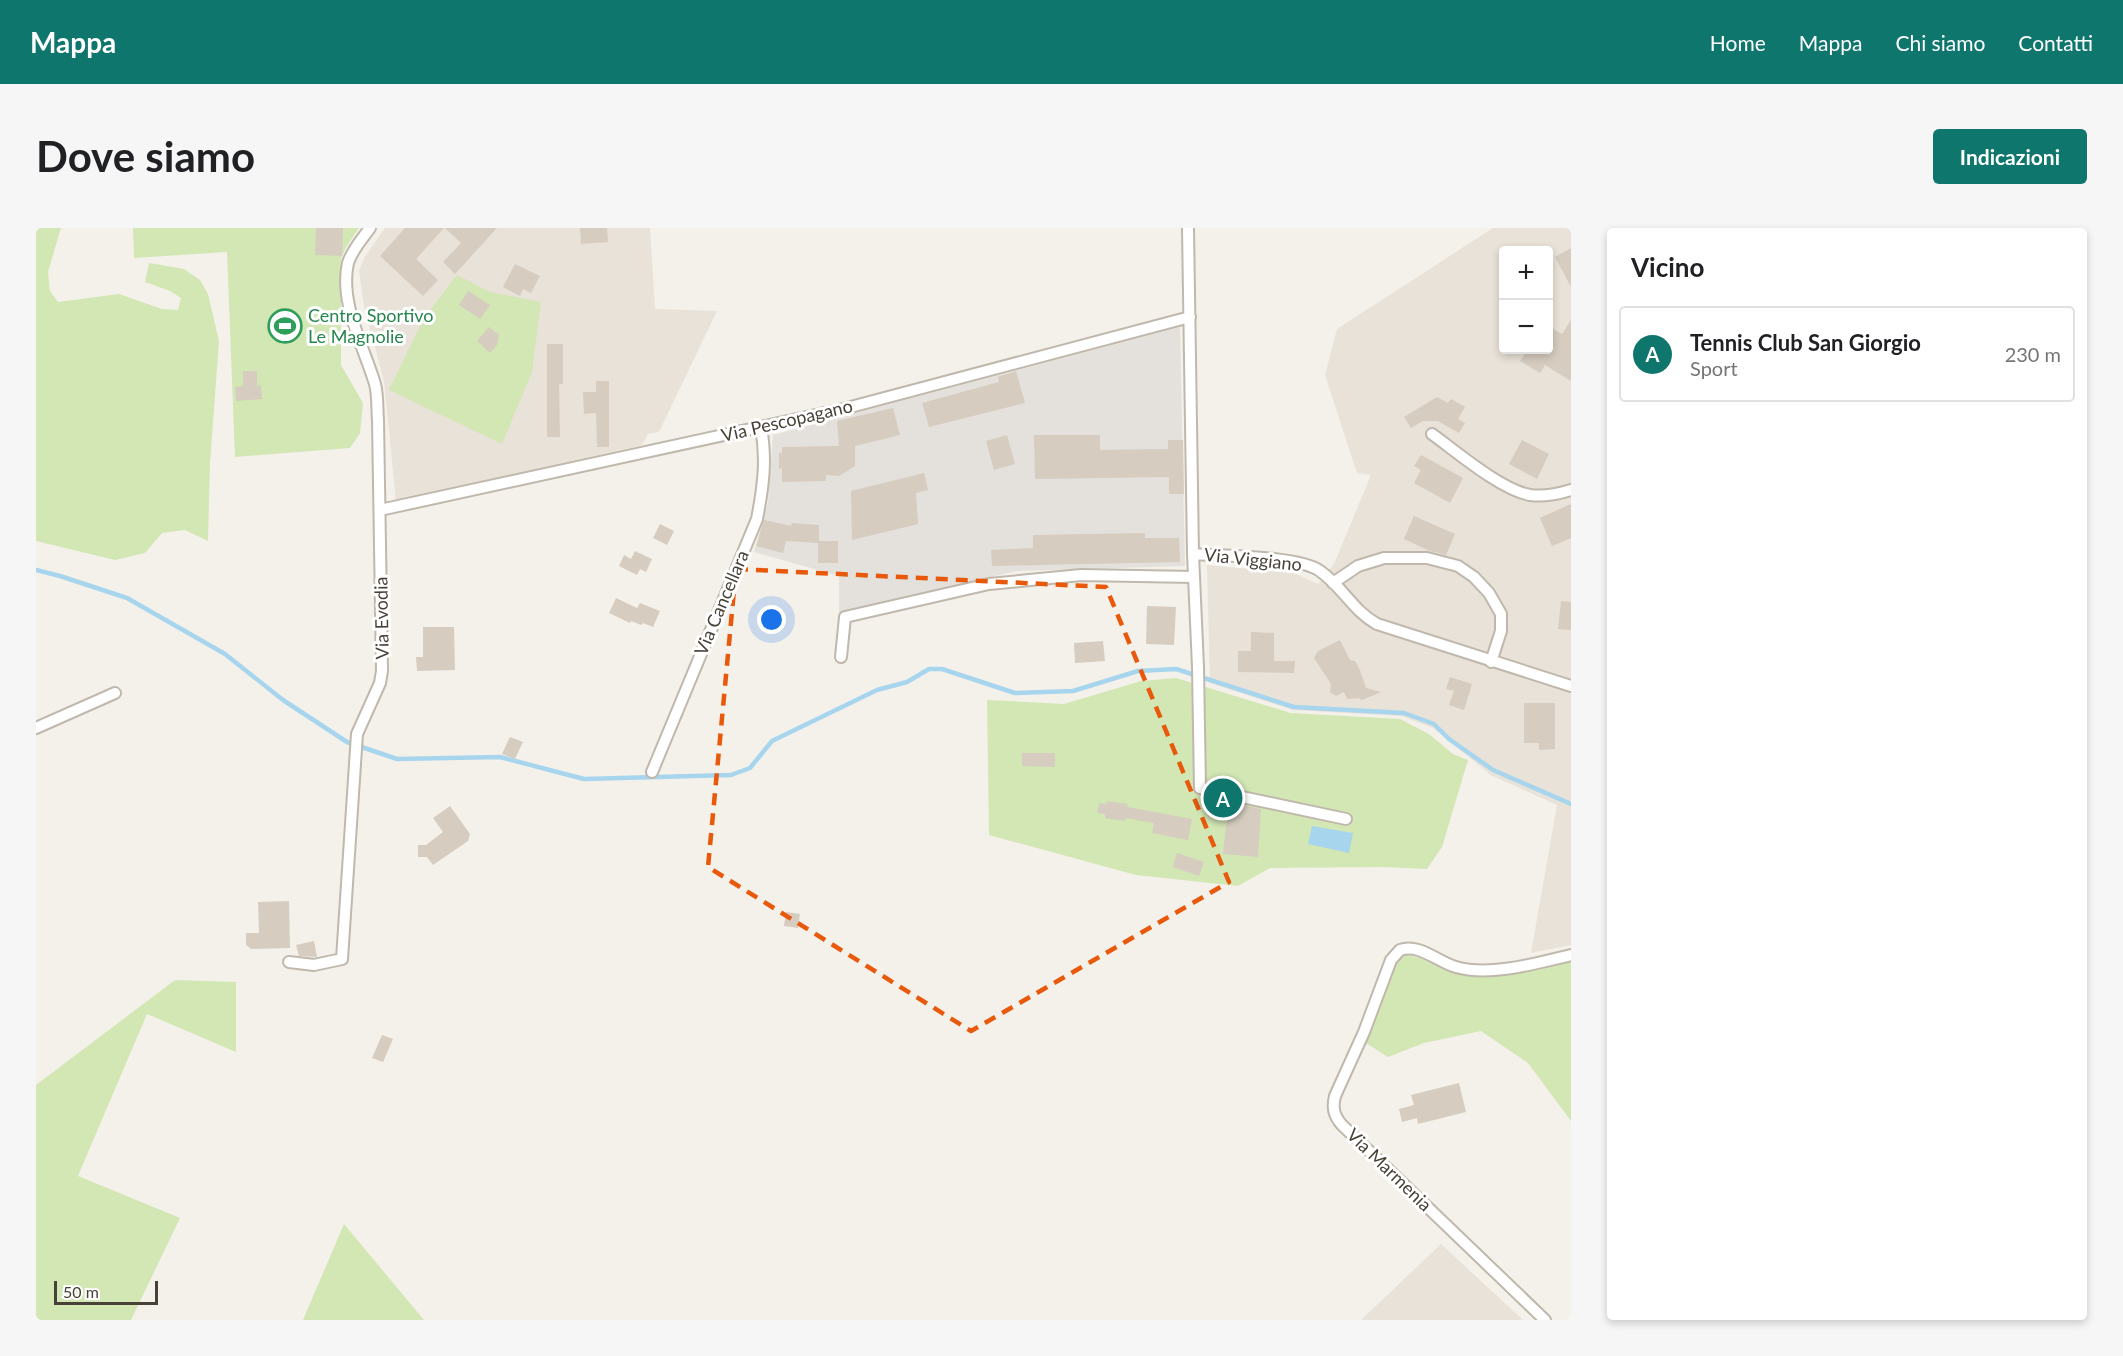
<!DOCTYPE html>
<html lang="it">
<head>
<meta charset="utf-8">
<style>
  :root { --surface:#fff; --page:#f6f6f6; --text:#202124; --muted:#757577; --line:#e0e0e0; --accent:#0f766e }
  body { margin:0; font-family:Lato,sans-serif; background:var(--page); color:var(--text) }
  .controls { position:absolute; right:18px; top:18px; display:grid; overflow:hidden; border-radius:6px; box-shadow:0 3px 9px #0003 }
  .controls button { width:54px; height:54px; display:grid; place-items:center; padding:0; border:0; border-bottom:2px solid var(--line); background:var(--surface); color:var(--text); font:30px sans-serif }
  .scale { position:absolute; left:18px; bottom:15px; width:104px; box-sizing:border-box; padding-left:6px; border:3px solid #484138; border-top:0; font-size:16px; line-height:21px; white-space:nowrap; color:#484138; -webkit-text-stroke:4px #fff; paint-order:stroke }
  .you { position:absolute; left:736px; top:392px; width:21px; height:21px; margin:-15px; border:4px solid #fff; border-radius:50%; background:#1a73e8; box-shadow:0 0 0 9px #1a73e833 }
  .badge { display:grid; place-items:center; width:39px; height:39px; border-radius:50%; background:var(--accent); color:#fff; font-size:20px; font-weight:700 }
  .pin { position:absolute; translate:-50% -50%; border:3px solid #fff; box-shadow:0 2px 6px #0006 }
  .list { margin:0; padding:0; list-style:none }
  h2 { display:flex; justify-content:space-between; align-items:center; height:78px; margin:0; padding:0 24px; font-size:26px }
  h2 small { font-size:20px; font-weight:400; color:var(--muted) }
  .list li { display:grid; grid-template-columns:39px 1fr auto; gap:18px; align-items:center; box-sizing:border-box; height:96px; margin:0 12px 12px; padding:0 12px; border:2px solid var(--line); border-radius:6px }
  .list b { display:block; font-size:22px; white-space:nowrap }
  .list p { margin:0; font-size:20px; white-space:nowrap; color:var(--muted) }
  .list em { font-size:20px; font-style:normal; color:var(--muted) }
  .map { position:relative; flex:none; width:1535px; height:1092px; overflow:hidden; border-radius:6px }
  header { display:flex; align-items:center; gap:36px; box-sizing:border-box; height:84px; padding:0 30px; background:var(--accent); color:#fff }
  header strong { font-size:28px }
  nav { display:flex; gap:33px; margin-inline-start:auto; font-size:21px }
  .intro { display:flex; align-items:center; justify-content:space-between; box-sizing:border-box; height:144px; padding:0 36px }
  h1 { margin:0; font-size:42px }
  .button { padding:15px 27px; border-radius:6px; background:var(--accent); color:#fff; font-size:21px; font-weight:700 }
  main { display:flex; gap:36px; padding:0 36px }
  aside { flex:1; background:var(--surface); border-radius:6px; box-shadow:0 3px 9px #0003 }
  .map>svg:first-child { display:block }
  .residential { fill:#e8e2d8; fill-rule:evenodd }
  .industrial { fill:#e4e0db }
  .green { fill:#d2e7b4 }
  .water { fill:#a8d5ee }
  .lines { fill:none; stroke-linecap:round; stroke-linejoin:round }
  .stream { stroke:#a8d5ee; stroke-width:4.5 }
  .building { fill:#d6ccbf }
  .minor-casing { stroke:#c0b8ac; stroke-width:14 }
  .minor { stroke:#fff; stroke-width:10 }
  .marked { fill:none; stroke:#e8590c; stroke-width:4.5; stroke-dasharray:12 8; stroke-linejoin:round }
  .labels { text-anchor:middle; stroke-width:6; stroke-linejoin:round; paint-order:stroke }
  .leisure-label { font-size:18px; fill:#27864d; stroke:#fff; text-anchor:start }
  .street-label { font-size:18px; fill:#484138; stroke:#fff }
</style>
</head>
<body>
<header>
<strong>Mappa</strong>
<nav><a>Home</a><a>Mappa</a><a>Chi siamo</a><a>Contatti</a></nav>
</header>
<div class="intro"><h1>Dove siamo</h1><a class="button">Indicazioni</a></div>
<main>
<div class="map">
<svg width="1535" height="1092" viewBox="0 0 1535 1092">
  <rect width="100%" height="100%" fill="#f4f1ea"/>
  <path class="residential" d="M 349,0 L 614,0 L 619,81 L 681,83 L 623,204 L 612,206 L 606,217 L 360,273 L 348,153 L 328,79 L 323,43 L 328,30 Z
    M 1457,0 L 1535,0 L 1535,717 L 1495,725 L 1521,577 L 1455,547 L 1397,500 L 1365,488 L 1257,482 L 1174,455 L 1171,337 L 1258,345 L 1282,356 L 1298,336 L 1335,247 L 1321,245 L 1289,147 L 1301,101 ZM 1468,22 L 1512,22 L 1512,122 L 1468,122 Z
    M 1405,1016 L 1487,1092 L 1325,1092 Z"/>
  <path class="industrial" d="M 1144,99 L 1149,338 L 980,343 L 803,384 L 803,348 L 718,324 L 732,275 L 737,207 Z"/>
  <path class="green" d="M 0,0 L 25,0 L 12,44 L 14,63 L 22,74 L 83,66 L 126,81 L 142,82 L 145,70 L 134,63 L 109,54 L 113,35 L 148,41 L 164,52 L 172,66 L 183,113 L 174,235 L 172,313 L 149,302 L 126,305 L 109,325 L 79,332 L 0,313 Z
    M 97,0 L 323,0 L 310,19 L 305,31 L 305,137 L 327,175 L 324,205 L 314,220 L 199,229 L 191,24 L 98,30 Z
    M 421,47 L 454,64 L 505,74 L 496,144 L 466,216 L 353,162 L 388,90 Z
    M 1140,450 L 1255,485 L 1364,491 L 1393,506 L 1417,526 L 1432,532 L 1406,619 L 1391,641 L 1347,639 L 1234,640 L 1202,658 L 1100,647 L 953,607 L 951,472 L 1028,476 L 1105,453 Z
    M 1360,724 L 1424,740 L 1535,728 L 1535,893 L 1492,835 L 1445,803 L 1388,815 L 1352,829 L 1325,812 Z
    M 139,752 L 200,754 L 200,824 L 111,786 L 42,948 L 144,990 L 95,1092 L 0,1092 L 0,857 Z
    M 308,996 L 388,1092 L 267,1092 Z"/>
  <path class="water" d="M 1276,598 L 1317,605 L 1313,625 L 1272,616 Z"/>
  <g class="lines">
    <path class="stream" d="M 0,342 L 24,348 L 91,370 L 189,426 L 247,472 L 311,514 L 361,531 L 464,529 L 548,551 L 695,547 L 714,540 L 736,513 L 841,462 L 871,454 L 893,441 L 906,441 L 979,465 L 1037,463 L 1102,443 L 1140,441 L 1258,479 L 1368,485 L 1398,496 L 1413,511 L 1457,542 L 1535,576"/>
  </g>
  <path class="building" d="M 280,0 L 307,0 L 306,28 L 279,27 Z
    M 369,0 L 408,0 L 380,31 L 402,52 L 387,68 L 344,28 Z
    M 409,0 L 461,0 L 419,46 L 407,34 L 425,15 Z
    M 544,0 L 571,0 L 572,14 L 545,16 Z
    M 1535,20 L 1535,59 L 1519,29 Z
    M 479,36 L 504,48 L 495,65 L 487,61 L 484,68 L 467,59 Z
    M 432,63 L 454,77 L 444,91 L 423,77 Z
    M 1535,92 L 1535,153 L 1509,137 L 1504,145 L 1484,133 L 1491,122 L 1512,122 L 1512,98 L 1526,106 Z
    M 453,99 L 463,107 L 461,117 L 454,125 L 441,113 Z
    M 511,116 L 527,116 L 527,156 L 523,156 L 524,209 L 511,209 Z
    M 207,143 L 221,143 L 221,158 L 225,157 L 226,171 L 200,173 L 199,159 L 207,158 Z
    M 980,143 L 989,175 L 893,199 L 886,175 L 963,154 L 962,149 Z
    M 560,153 L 573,153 L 573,219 L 561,219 L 560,185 L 548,186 L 547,164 L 560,164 Z
    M 1401,169 L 1412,175 L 1415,171 L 1429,179 L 1422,191 L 1429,195 L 1423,205 L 1402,193 L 1387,193 L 1375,200 L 1368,189 Z
    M 857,180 L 864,207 L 819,218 L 819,238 L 803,248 L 790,247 L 790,253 L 746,254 L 746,240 L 743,241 L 743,225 L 746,225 L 746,219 L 803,218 L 801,193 Z
    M 971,207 L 979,236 L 958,242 L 950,213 Z
    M 998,207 L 1064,207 L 1064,222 L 1132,221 L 1132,212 L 1147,212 L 1148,266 L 1133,266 L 1133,249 L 999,251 Z
    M 1486,212 L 1513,226 L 1501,251 L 1473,236 Z
    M 1385,227 L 1427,250 L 1414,275 L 1378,255 L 1385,242 L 1378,238 Z
    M 888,245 L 892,262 L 880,265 L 882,296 L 816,312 L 815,263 Z
    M 1535,276 L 1535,310 L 1516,318 L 1504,290 Z
    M 1378,288 L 1419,306 L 1410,327 L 1394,323 L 1368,311 Z
    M 728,292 L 755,298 L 756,295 L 783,297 L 783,313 L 802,313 L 802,335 L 782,335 L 782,315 L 750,313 L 747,325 L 720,318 Z
    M 624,296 L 638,303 L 631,317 L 617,310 Z
    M 1109,305 L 1109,310 L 1143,310 L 1144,334 L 956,338 L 955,322 L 997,320 L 997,307 Z
    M 599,323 L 616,331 L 610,344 L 604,341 L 601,347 L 583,338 L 588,327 L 595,331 Z
    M 580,370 L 601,380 L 604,375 L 624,383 L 617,399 L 607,395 L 605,397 L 595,393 L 594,395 L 573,385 Z
    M 1525,373 L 1535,374 L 1535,402 L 1522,401 Z
    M 1111,378 L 1140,379 L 1138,417 L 1110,416 Z
    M 387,399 L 418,399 L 419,442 L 381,443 L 380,429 L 387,429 Z
    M 1215,404 L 1238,405 L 1238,433 L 1259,433 L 1258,445 L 1202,444 L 1202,423 L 1215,423 Z
    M 1304,412 L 1314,432 L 1319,433 L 1324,442 L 1330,460 L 1345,464 L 1326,472 L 1323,470 L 1311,471 L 1308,464 L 1300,468 L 1294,464 L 1295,456 L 1278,430 L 1282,423 Z
    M 1067,413 L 1069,433 L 1039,435 L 1038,415 Z
    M 1414,449 L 1436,456 L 1428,482 L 1413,477 L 1418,463 L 1410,461 Z
    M 1488,475 L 1519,475 L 1519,521 L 1503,522 L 1503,515 L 1488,515 Z
    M 474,509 L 487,514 L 479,531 L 466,526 Z
    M 986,525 L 1019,525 L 1019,539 L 986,538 Z
    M 1071,573 L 1092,576 L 1091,579 L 1156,591 L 1152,612 L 1116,605 L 1118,595 L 1089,590 L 1089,593 L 1069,590 L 1069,586 L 1061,585 L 1063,575 L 1071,576 Z
    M 1193,574 L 1225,581 L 1222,629 L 1187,626 L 1191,589 L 1174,587 L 1175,576 L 1193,577 Z
    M 414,578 L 434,606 L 432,613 L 397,637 L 391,629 L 382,629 L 382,617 L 390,617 L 407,604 L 397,590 Z
    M 1141,625 L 1168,634 L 1163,648 L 1137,639 Z
    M 253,673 L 254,720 L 215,721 L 210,717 L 210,705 L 223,705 L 222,674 Z
    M 750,684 L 764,686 L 762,700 L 748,698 Z
    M 278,713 L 281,729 L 263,728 L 260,717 Z
    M 346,807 L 357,811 L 347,834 L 336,830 Z
    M 1423,855 L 1430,884 L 1382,896 L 1381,890 L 1366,894 L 1363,881 L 1378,877 L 1375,867 Z"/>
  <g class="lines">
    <defs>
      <path id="minor" d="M 1152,0 L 1157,326 C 1185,328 1264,328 1284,343 C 1306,358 1317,383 1341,396 L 1535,458
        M 1396,206 C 1421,224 1465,262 1494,267 C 1508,269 1522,266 1535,262
        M 344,282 L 807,181 L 1154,89
        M 1157,326 L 1162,439 L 1164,560 L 1310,591
        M 1297,355 L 1322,338 L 1348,330 L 1391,330 L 1422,338 L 1438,349 L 1453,365 L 1465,386 L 1465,403 L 1455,434
        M 805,429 L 809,389 L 953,356 L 1045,347 L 1158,349
        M 0,500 L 79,465
        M 616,544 L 721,291 C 727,260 731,231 725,200
        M 253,734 L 278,737 L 306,731 L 321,506 L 344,455 L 346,443 L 342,192 C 341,181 342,167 339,156 C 328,119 303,75 312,35 C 316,22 326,11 334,0
        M 1509,1092 L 1306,897 C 1298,888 1296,880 1299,868 L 1328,804 L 1355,732 L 1364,722 C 1383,715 1402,734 1420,739 C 1454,749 1501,735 1535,727"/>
    </defs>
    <use href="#minor" class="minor-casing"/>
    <use href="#minor" class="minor"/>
  </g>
  <path class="marked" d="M 700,341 L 1070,359 L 1193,654 L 935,803 L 672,639 Z"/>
  <defs>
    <symbol id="stadium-ring" viewBox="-11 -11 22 22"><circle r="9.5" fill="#fff" stroke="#2e9e5b" stroke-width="1.5"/><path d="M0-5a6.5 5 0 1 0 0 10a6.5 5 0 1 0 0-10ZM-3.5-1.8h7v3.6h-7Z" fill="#2e9e5b"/></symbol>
  </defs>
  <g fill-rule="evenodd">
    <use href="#stadium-ring" x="230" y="79" width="38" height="38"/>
  </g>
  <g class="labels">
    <g class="leisure-label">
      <text x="272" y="94">Centro Sportivo<tspan x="272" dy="21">Le Magnolie</tspan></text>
    </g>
    <g class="street-label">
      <text transform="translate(751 193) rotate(-13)" y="6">Via Pescopagano</text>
      <text transform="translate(1217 332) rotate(6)" y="6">Via Viggiano</text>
      <text transform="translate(686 375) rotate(-67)" y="6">Via Cancellara</text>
      <text transform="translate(346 390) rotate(-91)" y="6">Via Evodia</text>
      <text transform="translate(1353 942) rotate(44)" y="6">Via Marmenia</text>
    </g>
  </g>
</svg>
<div class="controls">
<button>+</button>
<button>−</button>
</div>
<div class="scale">50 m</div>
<div class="you"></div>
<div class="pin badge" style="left:1187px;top:570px">A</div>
</div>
<aside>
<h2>Vicino<small></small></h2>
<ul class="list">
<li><span class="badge">A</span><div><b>Tennis Club San Giorgio</b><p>Sport</p></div><em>230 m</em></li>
</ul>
</aside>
</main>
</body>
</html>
